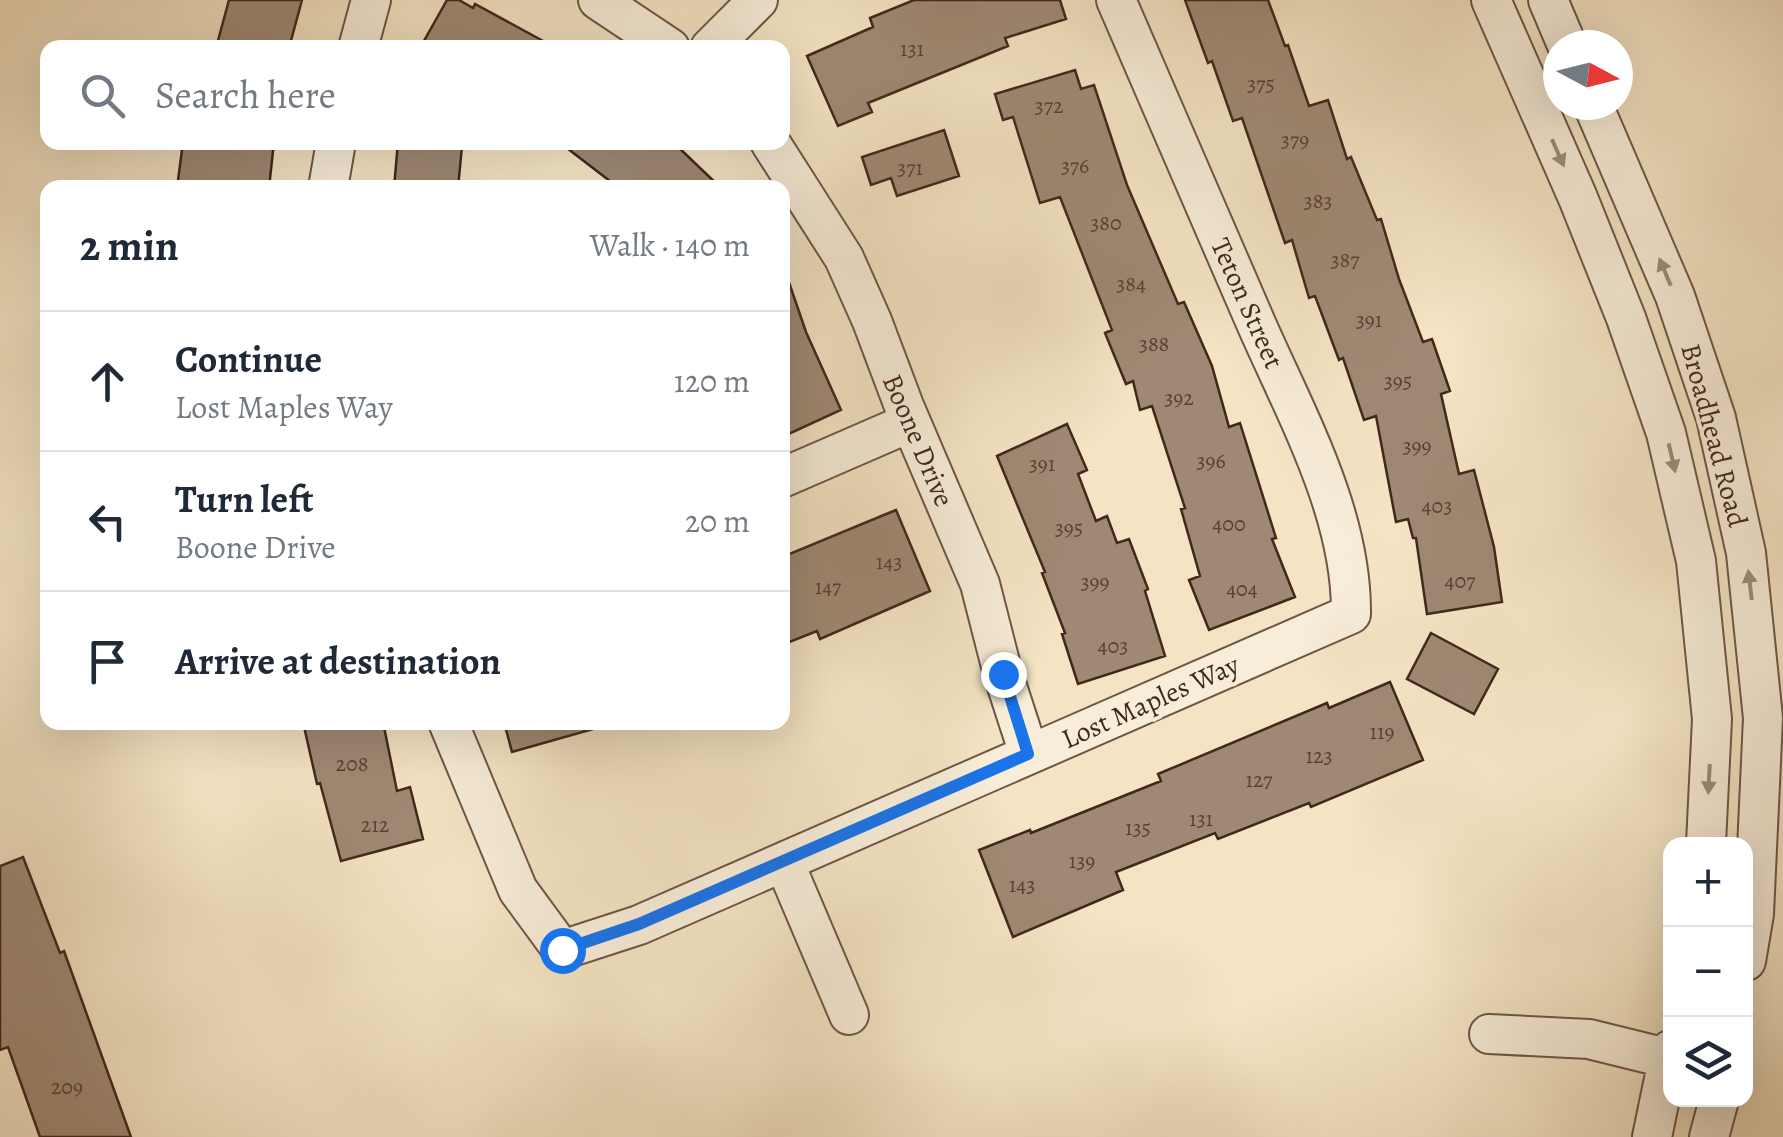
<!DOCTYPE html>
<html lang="en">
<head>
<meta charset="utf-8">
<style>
  :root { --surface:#fff; --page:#f6f6f7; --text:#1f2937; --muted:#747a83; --line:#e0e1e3 }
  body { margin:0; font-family:Alegreya,serif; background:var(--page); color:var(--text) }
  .controls { position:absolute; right:30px; bottom:30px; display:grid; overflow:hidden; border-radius:20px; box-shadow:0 10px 40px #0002 }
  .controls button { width:90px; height:90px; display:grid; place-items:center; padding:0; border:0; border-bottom:2px solid var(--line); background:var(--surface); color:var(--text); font:50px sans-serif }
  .compass { position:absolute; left:1543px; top:30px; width:90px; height:90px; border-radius:50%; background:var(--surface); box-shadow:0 10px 40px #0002; rotate:97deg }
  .stop { position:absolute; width:30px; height:30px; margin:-22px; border:8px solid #1a73e8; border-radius:50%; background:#fff }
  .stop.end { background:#1a73e8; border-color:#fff; box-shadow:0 2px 10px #0008 }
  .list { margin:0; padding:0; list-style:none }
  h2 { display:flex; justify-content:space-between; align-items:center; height:130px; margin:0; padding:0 40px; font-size:42px }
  h2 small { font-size:32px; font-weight:400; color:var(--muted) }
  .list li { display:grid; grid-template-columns:65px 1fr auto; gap:30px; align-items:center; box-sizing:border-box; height:140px; padding:0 40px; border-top:2px solid var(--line) }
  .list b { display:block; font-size:38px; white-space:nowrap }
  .list p { margin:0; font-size:32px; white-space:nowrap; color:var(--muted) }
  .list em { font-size:32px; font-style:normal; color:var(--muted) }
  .icon { flex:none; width:55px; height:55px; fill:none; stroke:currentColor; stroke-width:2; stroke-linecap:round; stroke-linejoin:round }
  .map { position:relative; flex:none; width:1783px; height:1137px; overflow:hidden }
  .search { position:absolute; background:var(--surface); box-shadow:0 10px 40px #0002; left:40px; top:40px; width:750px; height:110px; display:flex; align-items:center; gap:25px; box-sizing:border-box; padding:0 35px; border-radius:20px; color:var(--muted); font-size:38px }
  .panel { position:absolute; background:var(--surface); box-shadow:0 10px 40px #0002; left:40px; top:180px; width:750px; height:550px; border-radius:20px }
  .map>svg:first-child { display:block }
  .building { fill:#9f8974; stroke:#42271d; stroke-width:2.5 }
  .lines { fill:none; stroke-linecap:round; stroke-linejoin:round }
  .minor-casing { stroke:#6e5647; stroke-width:42 }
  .minor { stroke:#f8edd9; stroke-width:38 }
  .oneway { fill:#9d8a7b }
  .route { stroke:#1a73e8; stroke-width:12 }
  .labels { text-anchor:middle; stroke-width:8; stroke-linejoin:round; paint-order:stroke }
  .number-label { font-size:22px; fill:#594033 }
  .street-label { font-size:28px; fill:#42271d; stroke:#f8edd9 }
</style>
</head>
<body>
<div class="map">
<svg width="1783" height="1137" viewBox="0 0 1783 1137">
  <rect width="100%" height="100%" fill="#f4e4c4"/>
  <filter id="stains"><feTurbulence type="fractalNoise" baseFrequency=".002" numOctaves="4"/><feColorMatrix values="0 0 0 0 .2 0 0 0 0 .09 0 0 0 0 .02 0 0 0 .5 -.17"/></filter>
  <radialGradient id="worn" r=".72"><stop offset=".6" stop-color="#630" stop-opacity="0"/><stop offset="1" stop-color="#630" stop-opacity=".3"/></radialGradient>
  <path class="building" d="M 229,0 L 302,0 L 289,48 L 216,48 Z
    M 447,0 L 459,0 L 473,8 L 475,4 L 556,48 L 420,48 Z
    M 914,0 L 1060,0 L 1066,19 L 1005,38 L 1008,46 L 868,103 L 872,112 L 838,126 L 807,56 L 873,27 L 870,18 Z
    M 1185,0 L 1268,0 L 1285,46 L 1288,45 L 1309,106 L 1328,100 L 1347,159 L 1351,157 L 1377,220 L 1381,219 L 1399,279 L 1423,342 L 1432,339 L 1450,391 L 1441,394 L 1459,474 L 1474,470 L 1494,547 L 1502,602 L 1427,614 L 1416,538 L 1413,538 L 1408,519 L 1396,522 L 1376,416 L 1364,420 L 1343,358 L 1339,360 L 1315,296 L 1309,298 L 1292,240 L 1285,243 L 1242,118 L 1233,121 L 1212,61 L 1208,63 Z
    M 1075,70 L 1081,89 L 1094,85 L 1127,185 L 1178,304 L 1184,302 L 1212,366 L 1229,427 L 1240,423 L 1276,538 L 1272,539 L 1295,597 L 1209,630 L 1189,580 L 1200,576 L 1181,509 L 1185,508 L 1152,406 L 1140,410 L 1133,381 L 1126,384 L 1105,333 L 1112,330 L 1060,197 L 1040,203 L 1013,117 L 1003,120 L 995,94 Z
    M 944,130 L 959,176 L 897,196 L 891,178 L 871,185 L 862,157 Z
    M 183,142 L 274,142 L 269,188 L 177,188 Z
    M 398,142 L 462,146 L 458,188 L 394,188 Z
    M 559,142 L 673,142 L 721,188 L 619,188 Z
    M 784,268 L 806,332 L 841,410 L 782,437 Z
    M 1067,424 L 1087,470 L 1078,474 L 1096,521 L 1107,516 L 1117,543 L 1129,539 L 1148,589 L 1145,591 L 1165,656 L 1078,684 L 1062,634 L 1065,633 L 1042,573 L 1045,572 L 997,456 Z
    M 896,510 L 930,591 L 820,639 L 817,631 L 782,645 L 782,557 Z
    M 1431,633 L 1498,669 L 1474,714 L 1407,679 Z
    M 1390,682 L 1423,760 L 1311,807 L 1309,803 L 1218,839 L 1215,833 L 1116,872 L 1123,890 L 1013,937 L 979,850 L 1030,830 L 1031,833 L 1161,781 L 1158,774 L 1327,703 L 1329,708 Z
    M 303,722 L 383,722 L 397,791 L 410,787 L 423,839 L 341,861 L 320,783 L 317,784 Z
    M 504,722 L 593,722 L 593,729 L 512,752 Z
    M 23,857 L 60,953 L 64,951 L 131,1137 L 40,1137 L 8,1047 L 0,1050 L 0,866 Z"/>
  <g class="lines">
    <defs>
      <path id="minor" d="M 598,0 L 670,48
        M 1491,0 L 1578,198 L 1626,318 L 1666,433 L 1696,561 L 1712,719 L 1706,844
        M 1548,0 L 1567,45
        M 358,48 L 371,0
        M 710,48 L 758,0
        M 1593,105 L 1675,296 L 1716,418 L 1746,553 L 1763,718 L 1754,914 L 1746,961
        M 770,142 L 844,258 L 872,321 L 904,406 L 980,584 L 1003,674 L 1029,754
        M 328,188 L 336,142
        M 782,478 L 911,422
        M 448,722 L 518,890 L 562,950 L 639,925 L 1351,614 C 1352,512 1295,413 1255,321 C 1209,214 1162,107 1116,0
        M 784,862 L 849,1015
        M 1489,1034 L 1589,1039 L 1670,1059
        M 1652,1137 L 1670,1050
        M 1709,1137 L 1719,1100"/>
    </defs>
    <use href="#minor" class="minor-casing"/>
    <use href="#minor" class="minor"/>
  </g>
  <defs><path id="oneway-solid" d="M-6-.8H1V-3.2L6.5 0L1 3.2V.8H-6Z" transform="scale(2.5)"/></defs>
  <g class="oneway">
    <use href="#oneway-solid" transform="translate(1558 153) rotate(66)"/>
    <use href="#oneway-solid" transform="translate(1665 272) rotate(-113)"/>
    <use href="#oneway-solid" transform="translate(1672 458) rotate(77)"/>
    <use href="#oneway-solid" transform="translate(1750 585) rotate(-97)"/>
    <use href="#oneway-solid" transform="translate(1709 779) rotate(93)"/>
  </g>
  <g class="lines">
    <path class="route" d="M 562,950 L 639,924 L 1028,754 L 1003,674"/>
  </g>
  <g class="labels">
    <g class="number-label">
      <text x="912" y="56">131</text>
      <text x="1261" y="91">375</text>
      <text x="1049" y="113">372</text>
      <text x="1295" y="147">379</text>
      <text x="1075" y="173">376</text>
      <text x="910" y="175">371</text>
      <text x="1318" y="208">383</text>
      <text x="1106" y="230">380</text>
      <text x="1345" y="267">387</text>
      <text x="1131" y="291">384</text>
      <text x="1369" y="327">391</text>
      <text x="1154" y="351">388</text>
      <text x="1398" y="388">395</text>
      <text x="1179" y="405">392</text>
      <text x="1417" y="453">399</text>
      <text x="1211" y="468">396</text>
      <text x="1042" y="471">391</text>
      <text x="1437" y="513">403</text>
      <text x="1229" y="531">400</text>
      <text x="1069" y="535">395</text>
      <text x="889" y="569">143</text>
      <text x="1460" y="588">407</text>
      <text x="1095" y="589">399</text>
      <text x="828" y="594">147</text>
      <text x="1242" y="596">404</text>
      <text x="1113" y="653">403</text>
      <text x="1382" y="739">119</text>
      <text x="1319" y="763">123</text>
      <text x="352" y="771">208</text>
      <text x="1259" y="787">127</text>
      <text x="1201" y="826">131</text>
      <text x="375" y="832">212</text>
      <text x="1138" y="835">135</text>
      <text x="1082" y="868">139</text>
      <text x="1022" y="892">143</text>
      <text x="67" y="1094">209</text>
    </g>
    <g class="street-label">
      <text transform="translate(1248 303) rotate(66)" y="10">Teton Street</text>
      <text transform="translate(1715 435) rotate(75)" y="10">Broadhead Road</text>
      <text transform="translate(919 440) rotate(67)" y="10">Boone Drive</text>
      <text transform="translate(1150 701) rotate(-24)" y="10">Lost Maples Way</text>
    </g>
  </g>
  <rect width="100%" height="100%" filter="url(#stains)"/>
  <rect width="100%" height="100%" fill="url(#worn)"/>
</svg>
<div class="controls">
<button>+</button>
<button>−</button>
<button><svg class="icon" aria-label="layers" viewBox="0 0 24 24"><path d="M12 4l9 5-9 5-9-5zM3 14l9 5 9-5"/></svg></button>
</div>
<svg class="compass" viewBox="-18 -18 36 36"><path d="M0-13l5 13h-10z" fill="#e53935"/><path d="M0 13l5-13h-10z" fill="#747a83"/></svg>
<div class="stop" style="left:562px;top:950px"></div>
<div class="stop end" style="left:1003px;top:674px"></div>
<div class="search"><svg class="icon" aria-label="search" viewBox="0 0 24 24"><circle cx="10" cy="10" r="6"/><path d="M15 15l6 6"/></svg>Search here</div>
<section class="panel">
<h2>2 min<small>Walk · 140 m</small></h2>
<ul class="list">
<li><svg class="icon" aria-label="ahead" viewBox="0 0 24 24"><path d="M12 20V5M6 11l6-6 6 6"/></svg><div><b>Continue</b><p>Lost Maples Way</p></div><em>120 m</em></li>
<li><svg class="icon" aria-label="left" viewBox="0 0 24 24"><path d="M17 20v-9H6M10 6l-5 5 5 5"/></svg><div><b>Turn left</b><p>Boone Drive</p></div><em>20 m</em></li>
<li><svg class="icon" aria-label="arrive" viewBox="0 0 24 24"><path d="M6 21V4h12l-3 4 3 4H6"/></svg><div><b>Arrive at destination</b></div></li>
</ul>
</section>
</div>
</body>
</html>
